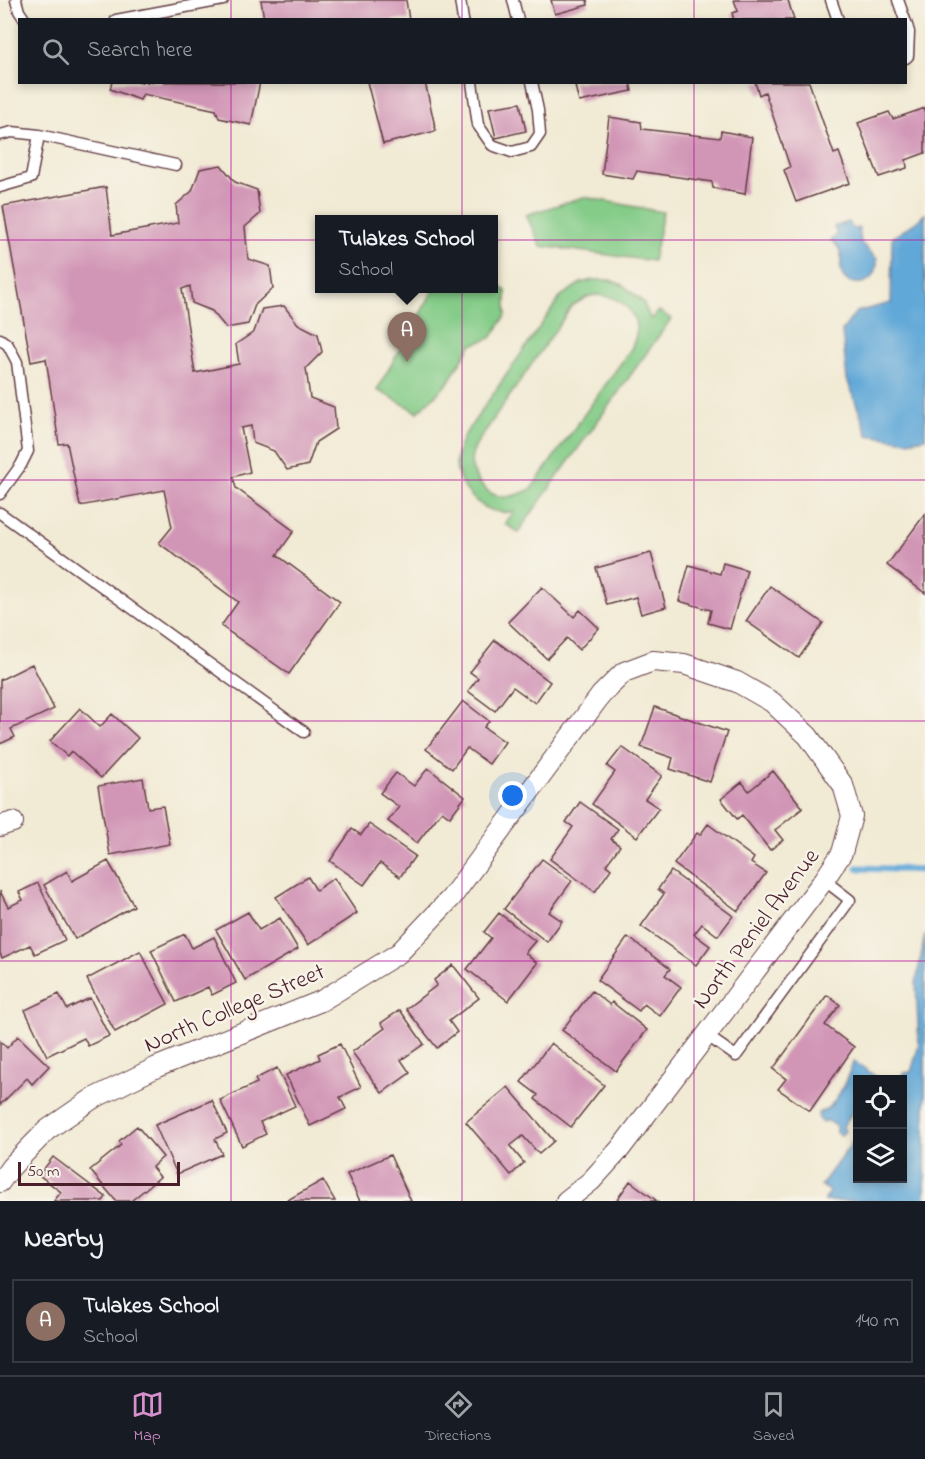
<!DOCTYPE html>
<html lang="en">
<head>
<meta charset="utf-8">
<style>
  :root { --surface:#171b24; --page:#20242c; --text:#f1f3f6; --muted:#9ea1a6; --line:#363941; --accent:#d690ce }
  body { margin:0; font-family:"Indie Flower",sans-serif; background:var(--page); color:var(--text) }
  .controls { position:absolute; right:18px; bottom:18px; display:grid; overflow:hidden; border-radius:0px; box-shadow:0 3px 9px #0003 }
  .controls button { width:54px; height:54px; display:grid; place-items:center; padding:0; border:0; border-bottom:2px solid var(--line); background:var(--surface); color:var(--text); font:30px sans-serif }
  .scale { position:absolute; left:18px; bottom:15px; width:162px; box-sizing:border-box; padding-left:6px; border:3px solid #4a1f2b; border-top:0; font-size:16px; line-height:21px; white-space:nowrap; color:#4a1f2b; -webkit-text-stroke:4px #f7f3e8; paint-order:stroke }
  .you { position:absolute; left:513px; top:796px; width:21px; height:21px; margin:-15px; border:4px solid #fff; border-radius:50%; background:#1a73e8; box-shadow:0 0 0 9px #1a73e833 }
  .badge { display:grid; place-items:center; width:39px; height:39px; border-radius:50%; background:var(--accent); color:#fff; font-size:20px; font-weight:700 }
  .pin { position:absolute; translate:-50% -50px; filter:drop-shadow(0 2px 3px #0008) }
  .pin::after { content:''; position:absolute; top:32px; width:21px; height:18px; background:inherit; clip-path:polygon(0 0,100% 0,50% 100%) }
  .popup { position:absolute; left:315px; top:215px; width:183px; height:78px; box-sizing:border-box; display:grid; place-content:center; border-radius:0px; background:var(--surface); filter:drop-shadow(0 2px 4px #0005); font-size:20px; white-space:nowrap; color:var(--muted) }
  .popup b { font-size:22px; color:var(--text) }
  .popup::after { content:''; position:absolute; left:50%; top:100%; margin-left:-12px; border:12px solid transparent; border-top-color:var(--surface) }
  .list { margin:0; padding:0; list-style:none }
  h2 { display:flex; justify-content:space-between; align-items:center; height:78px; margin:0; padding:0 24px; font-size:26px }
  h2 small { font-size:20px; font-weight:400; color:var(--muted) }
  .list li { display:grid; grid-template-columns:39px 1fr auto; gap:18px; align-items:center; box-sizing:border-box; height:84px; margin:0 12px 12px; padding:0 12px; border:2px solid var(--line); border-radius:0px }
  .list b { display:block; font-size:22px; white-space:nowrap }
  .list p { margin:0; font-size:20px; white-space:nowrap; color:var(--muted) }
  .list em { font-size:20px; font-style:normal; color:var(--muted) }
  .icon { flex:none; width:33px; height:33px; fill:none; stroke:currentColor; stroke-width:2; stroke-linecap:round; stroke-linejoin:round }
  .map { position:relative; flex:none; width:925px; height:1201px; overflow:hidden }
  .search { position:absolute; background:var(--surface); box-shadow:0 3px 9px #0003; left:18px; right:18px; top:18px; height:66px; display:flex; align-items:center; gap:15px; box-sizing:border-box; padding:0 21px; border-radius:0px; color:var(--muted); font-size:22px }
  .sheet { height:174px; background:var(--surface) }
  nav { display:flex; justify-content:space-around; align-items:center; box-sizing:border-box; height:84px; border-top:2px solid var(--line); background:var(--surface); font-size:16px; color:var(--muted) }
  nav a { display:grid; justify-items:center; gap:3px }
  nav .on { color:var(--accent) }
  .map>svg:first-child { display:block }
  .green { fill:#84cc88; stroke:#67765a; stroke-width:1.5; fill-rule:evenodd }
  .water { fill:#61a8d8; stroke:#566482; stroke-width:1.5 }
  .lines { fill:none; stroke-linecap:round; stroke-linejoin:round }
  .stream { stroke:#61a8d8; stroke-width:7 }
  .building { fill:#d195b6 }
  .lane-casing { stroke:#633d44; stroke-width:13 }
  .street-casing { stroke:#633d44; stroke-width:22 }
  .lane { stroke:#fff; stroke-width:10 }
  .street { stroke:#fff; stroke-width:20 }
  .grid { fill:none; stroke:#b5179e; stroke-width:1.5; stroke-opacity:0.55 }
  .labels { text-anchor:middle; stroke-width:5; stroke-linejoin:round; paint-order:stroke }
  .street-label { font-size:24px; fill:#4a1f2b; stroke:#f7f3e8 }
</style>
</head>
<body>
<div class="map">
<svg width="925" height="1201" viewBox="0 0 925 1201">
  <rect width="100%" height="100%" fill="#f7f3e8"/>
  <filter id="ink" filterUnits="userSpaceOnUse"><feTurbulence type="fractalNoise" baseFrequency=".0167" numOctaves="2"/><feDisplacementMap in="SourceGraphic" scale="12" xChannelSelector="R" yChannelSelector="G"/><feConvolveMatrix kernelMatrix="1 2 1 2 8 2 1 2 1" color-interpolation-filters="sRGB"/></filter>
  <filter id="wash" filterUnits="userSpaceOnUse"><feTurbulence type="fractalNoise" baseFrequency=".008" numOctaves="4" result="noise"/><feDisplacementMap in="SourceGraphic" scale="24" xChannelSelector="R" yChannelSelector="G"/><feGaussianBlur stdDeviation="1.35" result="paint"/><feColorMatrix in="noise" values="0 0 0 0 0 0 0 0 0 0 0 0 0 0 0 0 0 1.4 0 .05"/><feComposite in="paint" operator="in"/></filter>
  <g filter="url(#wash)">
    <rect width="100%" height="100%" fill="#f1ead4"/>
    <path class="green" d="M 584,197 L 663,212 L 653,261 L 541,246 L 526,215 Z
      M 593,280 L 610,280 L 623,285 L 643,302 L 651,320 L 659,311 L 671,319 L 518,532 L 505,524 L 514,511 C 510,512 505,513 500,512 C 478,510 457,485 456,463 C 456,453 460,444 464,436 L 561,296 L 581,283 ZM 595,295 C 618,295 639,310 636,335 C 635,340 633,345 631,349 L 531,489 C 511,499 494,502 480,483 C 475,476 471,469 471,461 C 471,455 475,448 477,443 L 572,306 L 587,297 Z
      M 494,282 L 506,291 L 506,315 L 491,338 L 471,345 L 447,384 L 418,412 L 377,390 L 434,289 L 494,288 Z"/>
    <path class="water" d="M 925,214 L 925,438 L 907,441 L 868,435 L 847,379 L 842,331 L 856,312 L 891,303 L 892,238 L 916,222 Z
      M 849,222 L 853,229 L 859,228 L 861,243 L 877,259 C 877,267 877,271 872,277 C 863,287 844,285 841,271 C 840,265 842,258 840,251 C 839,247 834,243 831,240 L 837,235 L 834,227 Z
      M 925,934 L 925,1201 L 825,1201 L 829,1191 L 821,1185 L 857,1136 L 858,1178 L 902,1178 L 902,1080 L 899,1079 L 904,1073 L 911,1072 L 919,1045 L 916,983 Z
      M 854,1061 L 879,1079 L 858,1080 L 857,1106 L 843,1126 L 845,1131 L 841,1135 L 836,1133 L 836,1126 L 827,1120 L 823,1123 L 819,1120 L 818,1113 C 839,1107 846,1078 854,1061 Z"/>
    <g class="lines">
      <path class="stream" d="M 858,868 L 925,870"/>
    </g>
    <g id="blocks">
      <path class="building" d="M 261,0 L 406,0 L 409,20 L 264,20 Z
        M 551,0 L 587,0 L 588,5 L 555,14 Z
        M 734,0 L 788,0 L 794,20 L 734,20 L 732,13 L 738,11 Z
        M 112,82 L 260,82 L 251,125 L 219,118 L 216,110 L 143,94 L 140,100 L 110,89 Z
        M 367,82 L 425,82 L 436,131 L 383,144 Z
        M 574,82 L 630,82 L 632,91 L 579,102 Z
        M 755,82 L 809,82 L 834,154 L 839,152 L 850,183 L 796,202 L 784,170 L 790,167 L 765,92 L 759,95 Z
        M 520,103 L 526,131 L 496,138 L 489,108 Z
        M 925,108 L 925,153 L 906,160 L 907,168 L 879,177 L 858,123 L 889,112 L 893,119 Z
        M 609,117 L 641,122 L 642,129 L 720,138 L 721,131 L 752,137 L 745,194 L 713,188 L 712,182 L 637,171 L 633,179 L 602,174 Z
        M 221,165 L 235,182 L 257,190 L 260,214 L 245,227 L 248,259 L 270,266 L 273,288 L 255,305 L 248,324 L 226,328 L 212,311 L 192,303 L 190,286 L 182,289 L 195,373 L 239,364 L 236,344 L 254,332 L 262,309 L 284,306 L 298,324 L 318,334 L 322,352 L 306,368 L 310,398 L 334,407 L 336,429 L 316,442 L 308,465 L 287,470 L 274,451 L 253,443 L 251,426 L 241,428 L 250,472 L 233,477 L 236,488 L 294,531 L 277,555 L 340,602 L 289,674 L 221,626 L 238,602 L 159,543 L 172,527 L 164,490 L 80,506 L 67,443 L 59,444 L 46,359 L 31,362 L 3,206 L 106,187 L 112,235 L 178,223 L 176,205 L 192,191 L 200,169 Z
        M 925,514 L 925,593 L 887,565 Z
        M 651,553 L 666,607 L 641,614 L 636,597 L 607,605 L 596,568 Z
        M 723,563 L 747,570 L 730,629 L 708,623 L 711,610 L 679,601 L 689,565 L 720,574 Z
        M 770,586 L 823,623 L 799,658 L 746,621 Z
        M 542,587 L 574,617 L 580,610 L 599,628 L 579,650 L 567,638 L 547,659 L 508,622 Z
        M 495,640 L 550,682 L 535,703 L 513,687 L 495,711 L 468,691 L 478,678 L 470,672 Z
        M 32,664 L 54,709 L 11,729 L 15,737 L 0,744 L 0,680 Z
        M 463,701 L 489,721 L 484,727 L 505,742 L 489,764 L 467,748 L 452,769 L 426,749 Z
        M 655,707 L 727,732 L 710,782 L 670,769 L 673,758 L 641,747 Z
        M 80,708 L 100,727 L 112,714 L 138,738 L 101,778 L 71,751 L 67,756 L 50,741 Z
        M 622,747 L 662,776 L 645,799 L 659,808 L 637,837 L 592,804 L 615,772 L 607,766 Z
        M 428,768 L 465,797 L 450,817 L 442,811 L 417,843 L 388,821 L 399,807 L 380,793 L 396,773 L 414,786 Z
        M 773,771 L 803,808 L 775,830 L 783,840 L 770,850 L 742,815 L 737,819 L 721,799 L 742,782 L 749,791 Z
        M 143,778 L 148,808 L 163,806 L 170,844 L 110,855 L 98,786 Z
        M 580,802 L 618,829 L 611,839 L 620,846 L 606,865 L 611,869 L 595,892 L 550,859 L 573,827 L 566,822 Z
        M 369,824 L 415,856 L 400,877 L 380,863 L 364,885 L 330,861 L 352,829 L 361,835 Z
        M 708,824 L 754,858 L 751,863 L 766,873 L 738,911 L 674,864 L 697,833 L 700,835 Z
        M 542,859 L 572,881 L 549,912 L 562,921 L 547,942 L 504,909 Z
        M 108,861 L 134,906 L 75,939 L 44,885 L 67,871 L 72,881 Z
        M 671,871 L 733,916 L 718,936 L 702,924 L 694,934 L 710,946 L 696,965 L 641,926 L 664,894 L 658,889 Z
        M 308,877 L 316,890 L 334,878 L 357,913 L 308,945 L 276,897 Z
        M 38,883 L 65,940 L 35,954 L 30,945 L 2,958 L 0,953 L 0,891 L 8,907 L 23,900 L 19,892 Z
        M 248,912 L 259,930 L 280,918 L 298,949 L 245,980 L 216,930 Z
        M 499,913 L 535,941 L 525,953 L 537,963 L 508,1001 L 467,969 L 491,938 L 484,932 Z
        M 185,934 L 192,948 L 214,937 L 236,983 L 212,995 L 208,987 L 176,1002 L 151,950 Z
        M 628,937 L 670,969 L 665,975 L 681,987 L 660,1016 L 644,1004 L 639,1011 L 597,980 Z
        M 140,951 L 168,1004 L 115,1032 L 87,979 Z
        M 453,965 L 479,998 L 449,1021 L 457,1032 L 437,1048 L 406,1009 L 437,985 L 434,980 Z
        M 592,991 L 610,1005 L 612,1002 L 647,1030 L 616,1071 L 562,1030 Z
        M 59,994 L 67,1009 L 90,998 L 109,1036 L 88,1046 L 84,1038 L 47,1056 L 25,1010 Z
        M 827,995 L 840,1005 L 825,1025 L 854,1047 L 810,1111 L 778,1089 L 786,1079 L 773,1069 Z
        M 400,1010 L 424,1044 L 401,1060 L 410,1073 L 382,1093 L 352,1052 L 385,1028 L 381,1023 Z
        M 18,1036 L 49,1066 L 32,1084 L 27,1078 L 0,1105 L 0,1041 L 7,1048 Z
        M 551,1043 L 604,1085 L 571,1127 L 535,1099 L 538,1095 L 521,1082 Z
        M 340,1044 L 361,1087 L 340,1097 L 346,1109 L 310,1126 L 286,1075 L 320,1059 L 318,1054 Z
        M 277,1068 L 295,1106 L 260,1122 L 266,1134 L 242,1146 L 220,1100 L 257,1083 L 255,1079 Z
        M 508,1087 L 554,1141 L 539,1154 L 523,1136 L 510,1146 L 524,1163 L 511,1175 L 466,1122 Z
        M 212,1100 L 227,1133 L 215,1139 L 222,1154 L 177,1174 L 155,1125 Z
        M 137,1126 L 163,1157 L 152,1167 L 160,1177 L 131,1201 L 116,1201 L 90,1170 L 121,1145 L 119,1141 Z
        M 390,1155 L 411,1201 L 360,1201 L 347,1174 Z
        M 53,1157 L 106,1197 L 103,1201 L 54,1201 L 61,1192 L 39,1175 Z
        M 323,1180 L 335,1201 L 286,1201 Z
        M 630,1181 L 657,1201 L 616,1201 Z"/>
    </g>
  </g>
  <g filter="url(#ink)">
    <use href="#blocks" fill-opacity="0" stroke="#633d44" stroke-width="1.5"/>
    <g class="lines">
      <defs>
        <path id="lane" d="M 16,0 L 19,11 L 25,20
          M 460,0 L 463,20
          M 513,0 L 518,20
          M 831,0 L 838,20
          M 898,0 L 905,20
          M 116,20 L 223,0
          M 906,22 L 909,32 L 908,56 L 906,58
          M 472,82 L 478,125 L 492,145 L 512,152 L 531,147 L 540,134 L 538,110 L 532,82
          M 0,135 L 12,132 L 39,135 L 31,178 L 0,187
          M 39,135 L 176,165
          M 0,339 L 8,345 L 17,362 L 28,451 L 21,465 L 0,494
          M 0,513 L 304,732
          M 706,1035 L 736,1056 L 850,900 L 824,880"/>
        <path id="street" d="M 0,826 L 13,822
          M 0,1182 L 11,1167 L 47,1130 L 92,1099 L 157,1067 L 321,1001 L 399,953 L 451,898 L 601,695 L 624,672 L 653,661 L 684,664 L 737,682 L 772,702 L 808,736 L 843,785 L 852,816 L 842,853 L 824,880 L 620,1149 L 591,1181 L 566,1201"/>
      </defs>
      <use href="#lane" class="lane-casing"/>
      <use href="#street" class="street-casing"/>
      <use href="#lane" class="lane"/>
      <use href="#street" class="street"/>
    </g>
  </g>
  <path class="grid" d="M 231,0 L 231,20M 462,0 L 462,20M 694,0 L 694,20M 231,82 L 231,1201M 462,82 L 462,1201M 694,82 L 694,1201M 0,240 L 925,240M 0,480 L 925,480M 0,721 L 925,721M 0,961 L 925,961"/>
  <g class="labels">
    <g class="street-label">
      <text transform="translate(755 928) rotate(-53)" y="8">North Peniel Avenue</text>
      <text transform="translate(234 1007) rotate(-23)" y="8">North College Street</text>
    </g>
  </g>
</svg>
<div class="controls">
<button><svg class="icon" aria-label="locate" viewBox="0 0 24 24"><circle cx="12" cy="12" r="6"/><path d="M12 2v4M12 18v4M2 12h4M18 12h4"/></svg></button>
<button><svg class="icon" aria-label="layers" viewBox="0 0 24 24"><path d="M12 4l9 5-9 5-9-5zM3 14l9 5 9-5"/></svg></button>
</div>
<div class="scale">50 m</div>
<div class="you"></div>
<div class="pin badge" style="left:407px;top:362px;background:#8d6e63">A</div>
<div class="popup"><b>Tulakes School</b>School</div>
<div class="search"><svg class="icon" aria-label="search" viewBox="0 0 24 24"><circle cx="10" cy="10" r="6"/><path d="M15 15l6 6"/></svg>Search here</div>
</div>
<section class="sheet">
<h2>Nearby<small></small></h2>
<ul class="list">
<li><span class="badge" style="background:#8d6e63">A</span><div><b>Tulakes School</b><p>School</p></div><em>140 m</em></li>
</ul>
</section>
<nav>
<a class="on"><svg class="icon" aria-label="map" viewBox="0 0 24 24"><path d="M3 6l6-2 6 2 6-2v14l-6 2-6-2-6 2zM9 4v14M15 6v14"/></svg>Map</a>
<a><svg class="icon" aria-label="directions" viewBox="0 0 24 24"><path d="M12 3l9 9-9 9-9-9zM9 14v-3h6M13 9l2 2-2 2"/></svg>Directions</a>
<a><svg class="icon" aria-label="saved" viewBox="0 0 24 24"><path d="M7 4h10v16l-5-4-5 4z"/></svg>Saved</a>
</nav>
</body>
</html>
